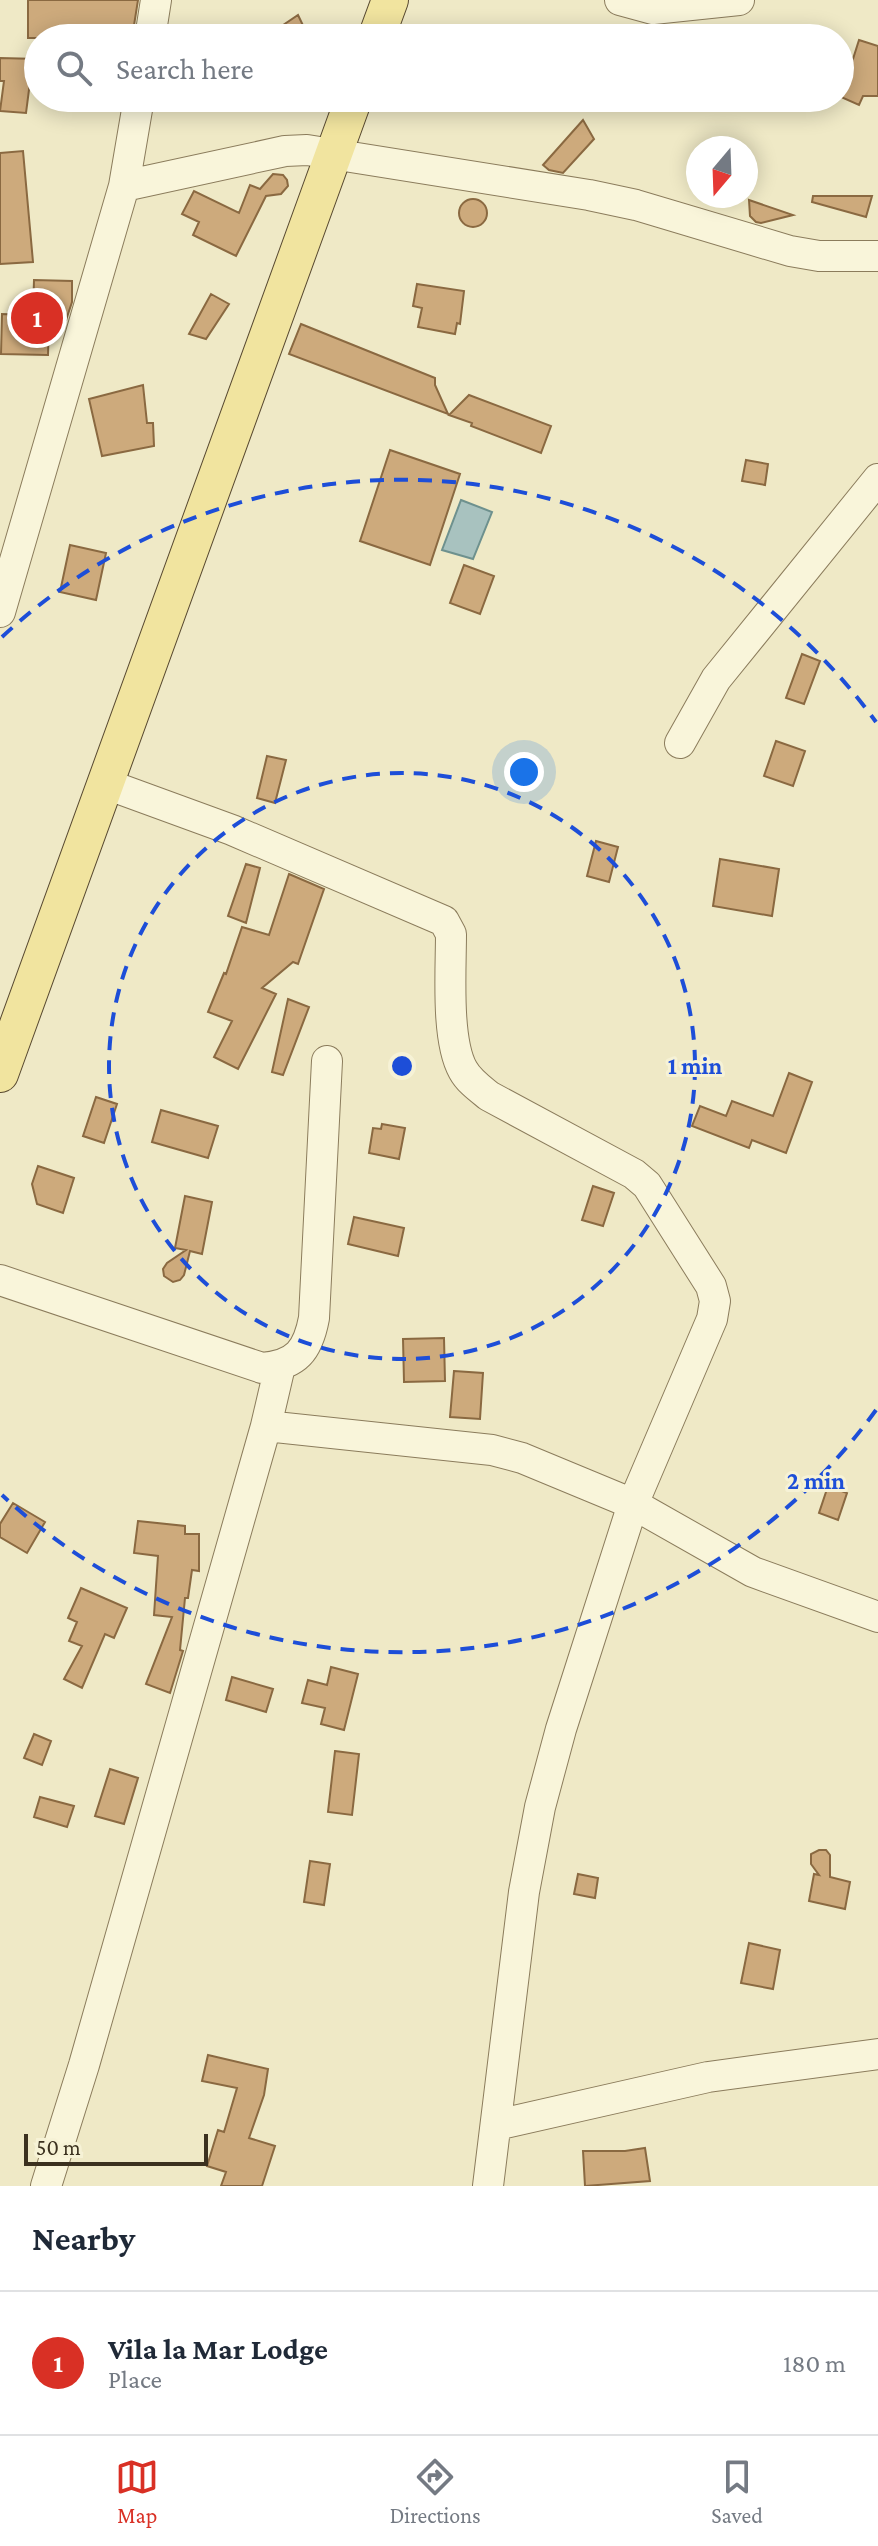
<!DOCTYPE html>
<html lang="en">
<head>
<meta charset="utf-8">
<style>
  :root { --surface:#fff; --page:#f2f2f3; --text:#1f2937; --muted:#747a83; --line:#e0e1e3; --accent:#d93025 }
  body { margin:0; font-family:"Crimson Pro",serif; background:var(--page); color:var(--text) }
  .compass { position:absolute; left:686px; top:136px; width:72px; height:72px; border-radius:50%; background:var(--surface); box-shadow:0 4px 20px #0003; rotate:199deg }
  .scale { position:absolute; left:24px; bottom:20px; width:184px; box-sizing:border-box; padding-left:8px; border:4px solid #3b311f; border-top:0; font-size:22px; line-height:28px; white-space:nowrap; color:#3b311f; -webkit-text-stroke:6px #f6f2d6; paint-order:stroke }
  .you { position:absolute; left:524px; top:772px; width:28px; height:28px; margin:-20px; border:6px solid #fff; border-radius:50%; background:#1a73e8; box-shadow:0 0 0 12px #1a73e833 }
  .badge { display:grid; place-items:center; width:52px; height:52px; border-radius:50%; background:var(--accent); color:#fff; font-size:26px; font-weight:700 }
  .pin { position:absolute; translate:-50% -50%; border:4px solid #fff; box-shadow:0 2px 8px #0006 }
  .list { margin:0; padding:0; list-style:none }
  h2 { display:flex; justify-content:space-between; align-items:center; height:104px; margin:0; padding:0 32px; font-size:34px }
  h2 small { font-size:26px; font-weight:400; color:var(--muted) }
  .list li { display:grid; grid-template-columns:52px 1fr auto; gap:24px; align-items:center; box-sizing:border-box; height:144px; padding:0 32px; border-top:2px solid var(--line) }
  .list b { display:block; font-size:30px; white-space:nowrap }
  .list p { margin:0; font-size:26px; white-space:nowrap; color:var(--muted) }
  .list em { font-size:26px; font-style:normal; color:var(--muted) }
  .icon { flex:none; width:44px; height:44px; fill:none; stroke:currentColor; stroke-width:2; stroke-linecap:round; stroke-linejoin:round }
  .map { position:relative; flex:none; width:878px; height:2186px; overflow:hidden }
  .search { position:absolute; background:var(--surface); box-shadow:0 4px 20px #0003; left:24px; right:24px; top:24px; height:88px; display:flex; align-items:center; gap:20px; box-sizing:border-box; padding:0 28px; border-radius:44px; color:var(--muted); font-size:30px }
  .sheet { height:248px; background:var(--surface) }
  nav { display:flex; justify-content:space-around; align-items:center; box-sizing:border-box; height:112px; border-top:2px solid var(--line); background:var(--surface); font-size:22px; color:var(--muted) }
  nav a { display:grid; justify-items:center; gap:4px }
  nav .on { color:var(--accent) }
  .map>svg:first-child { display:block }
  .water { fill:#a8c2bf; stroke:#6e918e; stroke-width:2 }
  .building { fill:#cdaa7c; stroke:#8a6941; stroke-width:2 }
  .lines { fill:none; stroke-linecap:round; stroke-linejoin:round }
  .minor-casing { stroke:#8b7c5c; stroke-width:32 }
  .major-casing { stroke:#584930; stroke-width:38 }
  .minor { stroke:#f9f5da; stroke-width:30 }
  .major { stroke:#f1e49f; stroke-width:36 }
  .ring { fill:none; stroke:#1d4ed8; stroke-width:4; stroke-dasharray:14 10 }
  .centre { fill:#1d4ed8; stroke:#f6f2d6; stroke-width:4 }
  .ring-label { font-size:24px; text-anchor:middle; font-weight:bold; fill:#1d4ed8; stroke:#f6f2d6; stroke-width:6; stroke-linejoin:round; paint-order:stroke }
</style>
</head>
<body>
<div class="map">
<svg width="878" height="2186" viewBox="0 0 878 2186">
  <rect width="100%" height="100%" fill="#efe9c6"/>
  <path class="water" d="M 461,500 L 492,512 L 473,559 L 442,550 Z"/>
  <path class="building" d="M 28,0 L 138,0 L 132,38 L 28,38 Z
    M 298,15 L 309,38 L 264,38 Z
    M 859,40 L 878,46 L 878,96 L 863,96 L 859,105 L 841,97 Z
    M 0,58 L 38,59 L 38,82 L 30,82 L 26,113 L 0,111 L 4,81 L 0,81 Z
    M 583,120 L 594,139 L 563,173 L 549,170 L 543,165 Z
    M 23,151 L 33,262 L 0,264 L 0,153 Z
    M 273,174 L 283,175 L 287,180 L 288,186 L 281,194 L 266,196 L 236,256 L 193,235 L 199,222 L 182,214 L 194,191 L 239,213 L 250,185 L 260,189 Z
    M 813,196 L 872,196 L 866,217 L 812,202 Z
    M459 213a14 14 0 1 1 28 0a14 14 0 1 1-28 0Z
    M 749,200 L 793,215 L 761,223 L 756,222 L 750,216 Z
    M 34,280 L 72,281 L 72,302 L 66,320 L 49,320 L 48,355 L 1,354 L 2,314 L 33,315 Z
    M 417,284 L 464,291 L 460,324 L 457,323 L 455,334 L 418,327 L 422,308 L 413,306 Z
    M 211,294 L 229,304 L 206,339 L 189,334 Z
    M 301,324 L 435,378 L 435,385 L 448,414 L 289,354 Z
    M 143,385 L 147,423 L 153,423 L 154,446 L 102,456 L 89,399 Z
    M 469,395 L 551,426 L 541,453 L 471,426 L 472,423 L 449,415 Z
    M 390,450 L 460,474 L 430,565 L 360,541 Z
    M 746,460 L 768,464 L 765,485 L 742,481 Z
    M 70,545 L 106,553 L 96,600 L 60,592 Z
    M 464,565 L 494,576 L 480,614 L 450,603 Z
    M 802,654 L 820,661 L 804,704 L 786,698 Z
    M 776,741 L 805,751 L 793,786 L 764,776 Z
    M 267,756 L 286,760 L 275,803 L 257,798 Z
    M 596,841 L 618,847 L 609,882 L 587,876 Z
    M 720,859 L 779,869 L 772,916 L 713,906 Z
    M 246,864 L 260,868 L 246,923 L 228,916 Z
    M 289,874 L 324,889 L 298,964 L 293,962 L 262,988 L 276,994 L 238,1069 L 214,1057 L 232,1021 L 208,1012 L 224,973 L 226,974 L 242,927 L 269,935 Z
    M 288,999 L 309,1007 L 283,1075 L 272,1072 Z
    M 789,1073 L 812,1082 L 786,1153 L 752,1140 L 749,1148 L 692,1126 L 700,1106 L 726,1116 L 732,1101 L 773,1116 Z
    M 96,1097 L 117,1104 L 104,1143 L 83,1136 Z
    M 161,1110 L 218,1126 L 208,1158 L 152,1142 Z
    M 382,1124 L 405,1128 L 399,1159 L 369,1153 L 373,1128 L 381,1129 Z
    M 38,1166 L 74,1178 L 63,1213 L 37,1204 L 32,1184 Z
    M 593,1186 L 614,1193 L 603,1226 L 582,1220 Z
    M 185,1196 L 212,1202 L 202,1254 L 190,1251 L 184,1275 L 180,1280 L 173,1282 L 164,1276 L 163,1269 L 167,1263 L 186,1250 L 175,1248 Z
    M 354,1217 L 404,1228 L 398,1256 L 348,1244 Z
    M 444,1338 L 445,1381 L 404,1382 L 403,1339 Z
    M 454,1371 L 483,1373 L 480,1419 L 450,1417 Z
    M 828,1486 L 847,1493 L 838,1520 L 819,1513 Z
    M 13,1503 L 45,1522 L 27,1553 L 0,1537 L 0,1524 Z
    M 138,1521 L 185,1526 L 185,1534 L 199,1534 L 199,1571 L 192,1570 L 188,1598 L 185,1598 L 180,1650 L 183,1651 L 170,1693 L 146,1684 L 172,1617 L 154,1615 L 158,1556 L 134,1553 Z
    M 81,1588 L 127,1608 L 114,1638 L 105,1634 L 82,1688 L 64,1679 L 82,1646 L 69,1641 L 77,1622 L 68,1618 Z
    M 331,1667 L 358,1674 L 344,1730 L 321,1724 L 325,1708 L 302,1703 L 308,1680 L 327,1685 Z
    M 232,1677 L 273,1689 L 266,1712 L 226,1700 Z
    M 34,1734 L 51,1741 L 42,1765 L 24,1758 Z
    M 335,1751 L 359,1754 L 352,1815 L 328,1812 Z
    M 110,1769 L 138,1778 L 124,1824 L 95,1816 Z
    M 40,1797 L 74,1806 L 67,1827 L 34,1817 Z
    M 819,1850 L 826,1850 L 830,1855 L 830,1877 L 850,1882 L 845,1909 L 809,1901 L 814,1874 L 819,1875 L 811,1864 L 811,1854 Z
    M 310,1861 L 330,1864 L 324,1905 L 304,1902 Z
    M 578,1874 L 598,1878 L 595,1898 L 574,1894 Z
    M 749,1943 L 780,1950 L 773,1989 L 741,1983 Z
    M 208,2055 L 268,2069 L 264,2095 L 249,2138 L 275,2146 L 262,2186 L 221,2186 L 226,2172 L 207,2166 L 218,2130 L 224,2132 L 237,2088 L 202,2081 Z
    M 645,2148 L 650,2181 L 585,2186 L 583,2151 L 625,2151 Z"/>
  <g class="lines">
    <defs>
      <path id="minor" d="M 620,0 L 653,9 L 739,0
        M 150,38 L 156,0
        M 124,186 L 285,151 L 307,150 L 589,195 L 636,205 L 790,251 L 819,256 L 878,256
        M 0,612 L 124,186 L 139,98
        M 680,743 L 716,679 L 878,479
        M 106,784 L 232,830 L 444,921 L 451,934 C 451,970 446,1040 463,1070 C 469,1081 479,1088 489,1096 L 634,1174 L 647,1185 L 711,1286 L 715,1301 L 712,1319 L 633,1504 L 561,1729 L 540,1807 L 524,1892 L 488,2186
        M 0,1280 L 262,1368 C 297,1365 308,1350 314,1318 L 327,1061
        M 266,1426 L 492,1450 L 522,1458 L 633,1504 L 753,1572 L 878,1617
        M 496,2125 L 708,2077 L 878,2054
        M 46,2186 L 84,2065 L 266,1426 L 280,1366"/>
      <path id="major" d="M 376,38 L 390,0
        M 0,1074 L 354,98"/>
    </defs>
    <use href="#minor" class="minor-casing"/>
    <use href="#major" class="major-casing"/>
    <use href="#minor" class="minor"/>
    <use href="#major" class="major"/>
  </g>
  <g class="ring">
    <circle cx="402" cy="1066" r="293"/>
    <path d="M876 1410A586 586 0 0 1 2 1495M2 637A586 586 0 0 1 876 722"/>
  </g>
  <circle cx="402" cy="1066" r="12" class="centre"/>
  <g class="ring-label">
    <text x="695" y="1074">1 min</text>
    <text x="816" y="1489">2 min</text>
  </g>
</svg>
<svg class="compass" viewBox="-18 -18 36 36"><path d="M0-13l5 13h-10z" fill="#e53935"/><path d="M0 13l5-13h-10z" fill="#747a83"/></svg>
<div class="scale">50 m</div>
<div class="you"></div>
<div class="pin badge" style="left:37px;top:318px">1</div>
<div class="search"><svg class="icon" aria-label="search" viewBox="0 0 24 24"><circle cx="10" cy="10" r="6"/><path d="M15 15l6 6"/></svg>Search here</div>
</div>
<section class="sheet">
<h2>Nearby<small></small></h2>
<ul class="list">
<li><span class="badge">1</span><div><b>Vila la Mar Lodge</b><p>Place</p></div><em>180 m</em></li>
</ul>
</section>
<nav>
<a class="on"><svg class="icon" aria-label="map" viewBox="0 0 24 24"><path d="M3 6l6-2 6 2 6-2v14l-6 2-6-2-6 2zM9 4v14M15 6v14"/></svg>Map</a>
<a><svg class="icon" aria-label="directions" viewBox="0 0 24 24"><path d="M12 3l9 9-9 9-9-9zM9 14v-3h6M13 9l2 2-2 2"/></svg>Directions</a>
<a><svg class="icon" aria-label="saved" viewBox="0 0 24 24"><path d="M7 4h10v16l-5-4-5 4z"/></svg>Saved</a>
</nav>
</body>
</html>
